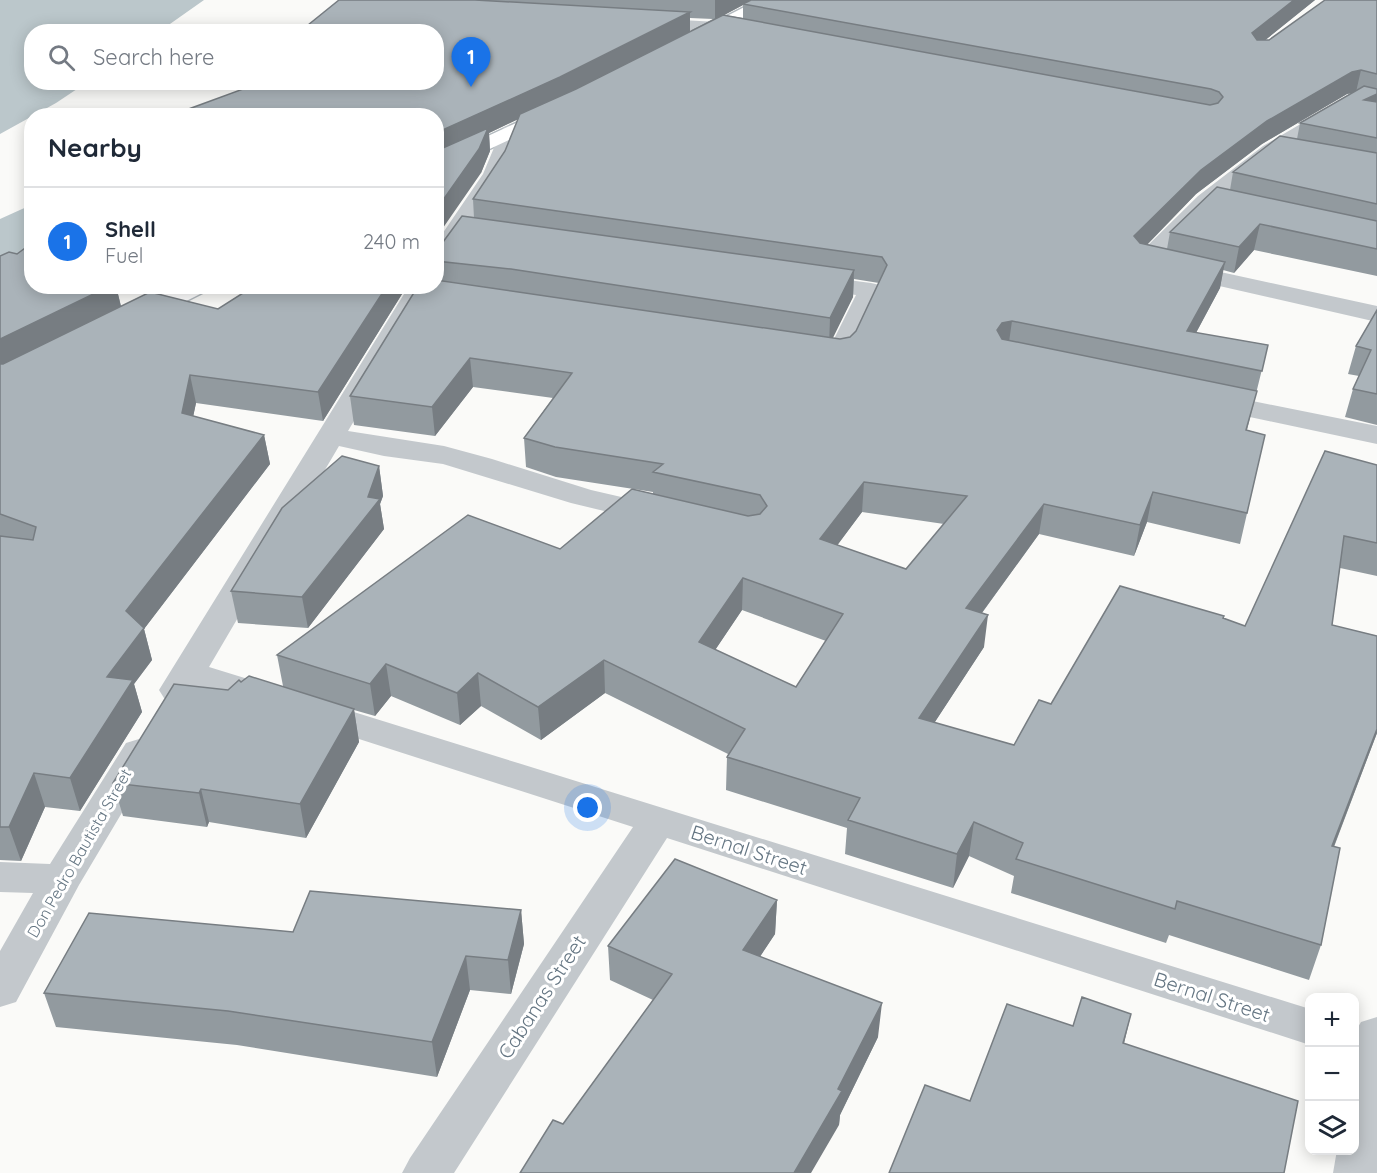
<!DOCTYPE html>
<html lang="en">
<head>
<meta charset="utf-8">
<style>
  :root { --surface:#fff; --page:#f6f6f7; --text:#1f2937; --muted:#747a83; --line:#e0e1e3; --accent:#1a73e8 }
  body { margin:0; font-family:Quicksand,sans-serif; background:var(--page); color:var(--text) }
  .controls { position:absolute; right:18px; bottom:18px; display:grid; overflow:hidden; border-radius:12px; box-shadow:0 3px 15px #0003 }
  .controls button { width:54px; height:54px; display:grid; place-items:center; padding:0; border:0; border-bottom:2px solid var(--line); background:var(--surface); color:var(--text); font:30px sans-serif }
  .you { position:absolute; left:588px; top:808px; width:21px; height:21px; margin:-15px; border:4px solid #fff; border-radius:50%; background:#1a73e8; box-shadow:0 0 0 9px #1a73e833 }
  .badge { display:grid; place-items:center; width:39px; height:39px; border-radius:50%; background:var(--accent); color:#fff; font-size:20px; font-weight:700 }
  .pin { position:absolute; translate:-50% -50px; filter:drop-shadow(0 2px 3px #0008) }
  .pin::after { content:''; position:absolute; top:32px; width:21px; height:18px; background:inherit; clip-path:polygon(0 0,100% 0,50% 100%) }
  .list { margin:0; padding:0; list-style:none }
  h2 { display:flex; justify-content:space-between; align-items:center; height:78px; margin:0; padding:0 24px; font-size:26px }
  h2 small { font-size:20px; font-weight:400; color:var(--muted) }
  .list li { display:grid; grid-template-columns:39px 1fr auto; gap:18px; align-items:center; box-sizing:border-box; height:108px; padding:0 24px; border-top:2px solid var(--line) }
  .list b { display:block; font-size:22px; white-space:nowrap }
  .list p { margin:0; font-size:20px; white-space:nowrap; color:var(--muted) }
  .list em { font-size:20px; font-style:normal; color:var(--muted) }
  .icon { flex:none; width:33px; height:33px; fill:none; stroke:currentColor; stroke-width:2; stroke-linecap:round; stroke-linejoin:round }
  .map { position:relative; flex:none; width:1377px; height:1173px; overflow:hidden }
  .search { position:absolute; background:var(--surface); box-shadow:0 3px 15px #0003; left:24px; top:24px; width:420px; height:66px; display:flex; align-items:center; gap:15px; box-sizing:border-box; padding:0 21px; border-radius:24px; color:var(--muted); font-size:22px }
  .panel { position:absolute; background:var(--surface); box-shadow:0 3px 15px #0003; left:24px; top:108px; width:420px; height:186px; border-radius:24px }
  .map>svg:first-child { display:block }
  .water { fill:#bbc7cb }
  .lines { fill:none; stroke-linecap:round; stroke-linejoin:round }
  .secondary-casing { stroke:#b3babf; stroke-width:3 }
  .street { fill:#c3c8cc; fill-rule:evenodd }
  .secondary { fill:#fff; fill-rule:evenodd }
  .wall { fill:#929a9f; fill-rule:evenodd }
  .shaded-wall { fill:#777d82 }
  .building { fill:#aab3b9; stroke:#777d82; stroke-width:1.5; fill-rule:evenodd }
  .labels { text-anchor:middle; stroke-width:6; stroke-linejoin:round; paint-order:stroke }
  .street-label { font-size:16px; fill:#657683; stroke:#fff }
  .near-street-label { font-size:20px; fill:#657683; stroke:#fff }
</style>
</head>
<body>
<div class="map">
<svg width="1377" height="1173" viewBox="0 0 1377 1173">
  <rect width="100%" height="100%" fill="#fafaf8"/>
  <path class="water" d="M 0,0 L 204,0 L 160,31 L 32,32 L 32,82 L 86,83 L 56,103 L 0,134 Z
    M 31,205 L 31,273 L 0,284 L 0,219 Z"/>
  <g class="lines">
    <defs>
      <path id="secondary" d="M 758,0 L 779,0 L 777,4 L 704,42 L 692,42 L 689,38 L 692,34 Z
        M 553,106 L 560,108 L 563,112 L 560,116 L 436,174 L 436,160 Z
        M 177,286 L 209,286 L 206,291 L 143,323 L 134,326 L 125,323 L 121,318 L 125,313 Z"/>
    </defs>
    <use href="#secondary" class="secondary-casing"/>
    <path class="street" d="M 644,18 L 718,22 L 751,28 L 754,32 L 751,36 L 745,37 L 718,32 L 638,27 L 635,23 L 638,19 Z
      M 1355,94 L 1377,99 L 1377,111 L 1358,106 L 1277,154 L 1214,206 L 1161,259 L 1377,306 L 1377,322 L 1136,267 L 1132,262 L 1136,257 L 1198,196 L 1263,146 L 1348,96 Z
      M 511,125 L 518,127 L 521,131 L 505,174 L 444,267 L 436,269 L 436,243 L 483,174 L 501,131 L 504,127 Z
      M 810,275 L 871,283 L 880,285 L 883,290 L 848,363 C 835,366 821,362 808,359 L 804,353 L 808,347 L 817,345 L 830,347 L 856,295 L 801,287 L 798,282 L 801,277 Z
      M 409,286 L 434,286 L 348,431 L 444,446 L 492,459 L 591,490 L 669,508 L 674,515 L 669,522 L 658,524 L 571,503 L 443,464 L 384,456 L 339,446 L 209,667 L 1310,1009 L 1310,1045 L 667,838 L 454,1173 L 402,1173 L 410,1158 L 633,827 L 197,687 L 190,698 L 177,701 L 164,698 L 159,690 Z
      M 1208,392 L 1377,426 L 1377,444 L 1198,406 L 1194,400 L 1198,394 Z
      M 139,739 L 152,743 L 158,752 L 79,885 L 16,1002 L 0,1007 L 0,951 L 33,893 L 0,892 L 0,862 L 50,864 L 126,743 Z
      M 1377,1017 L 1377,1173 L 1333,1173 L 1337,1150 L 1354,1150 L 1354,1034 L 1361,1022 Z"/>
    <use href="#secondary" class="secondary"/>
  </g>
  <path class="wall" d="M 339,0 L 1315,0 L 1265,40 L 1269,40 L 1377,0 L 1377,276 L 1254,250 L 1234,273 L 1223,270 L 1220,288 L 1196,333 L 1268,345 L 1247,430 L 1265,435 L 1240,544 L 1147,522 L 1134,556 L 1039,534 L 982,613 L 984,647 L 934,723 L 1014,745 L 1051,704 L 1223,618 L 1245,626 L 1377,465 L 1377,576 L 1340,568 L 1332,625 L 1377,636 L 1377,733 L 1334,847 L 1321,945 L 1309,980 L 1169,935 L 1166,943 L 1011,893 L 1014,876 L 969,856 L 953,888 L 845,854 L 847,828 L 726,790 L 727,757 L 728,754 L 605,693 L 541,740 L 481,706 L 460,725 L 391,696 L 375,716 L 354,710 L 359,742 L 306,838 L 209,822 L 207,827 L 123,816 L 113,783 L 228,690 L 241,682 L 283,686 L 277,655 L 560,549 L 653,494 L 653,492 L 556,477 L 526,467 L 524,438 L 553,398 L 473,387 L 435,436 L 354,425 L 350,396 L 436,286 L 436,244 L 443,242 L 474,218 L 473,199 L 505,151 L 518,119 L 489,133 L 490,151 L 481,173 L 436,116 L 187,116 L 186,110 L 436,32 L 309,32 L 308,25 ZM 743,5 L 743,18 L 724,15 ZM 690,18 L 713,19 L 690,31 ZM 1353,93 L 1300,123 L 1297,139 L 1233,172 L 1230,190 L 1170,232 L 1167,249 L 1147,245 L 1196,194 L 1262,144 L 1347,94 ZM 854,279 L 879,283 L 856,331 L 850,337 L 840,339 L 832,338 L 853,297 ZM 862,512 L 944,524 L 906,569 L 837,545 ZM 742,610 L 826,641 L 796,687 L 715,650 Z
    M 17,254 L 117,290 L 121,306 L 218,309 L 254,286 L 407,286 L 323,421 L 196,403 L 193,416 L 264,435 L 270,464 L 144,629 L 152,660 L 134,684 L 142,712 L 80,811 L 45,807 L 21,861 L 0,860 L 0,256 Z
    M 1377,310 L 1377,425 L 1345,417 L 1353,389 L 1359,376 L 1348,374 L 1356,346 Z
    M 379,466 L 383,496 L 380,504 L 384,529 L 308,628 L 238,623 L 231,591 Z
    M 777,900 L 775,934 L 760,956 L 878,1037 L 840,1115 L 839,1125 L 563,1124 L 653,1000 L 610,980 L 608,946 Z
    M 521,910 L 524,944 L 511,994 L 470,990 L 437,1077 L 237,1045 L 56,1027 L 44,993 L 293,932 Z"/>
  <path class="shaded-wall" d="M 715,0 L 753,0 L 743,4 L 743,5 L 715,20 Z
    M 1294,0 L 1315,0 L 1248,54 L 1252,33 Z
    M 690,12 L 690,33 L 561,99 L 489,133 L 490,151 L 481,173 L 436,238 L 436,133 Z
    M 1361,70 L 1356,92 L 1347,94 L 1262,144 L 1196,194 L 1130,262 L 1134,236 L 1201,170 L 1267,121 L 1352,72 Z
    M 1377,94 L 1377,114 L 1364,100 Z
    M 1260,224 L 1254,250 L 1234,273 L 1239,247 Z
    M 1225,262 L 1220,288 L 1184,355 L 1187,331 Z
    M 854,270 L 853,297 L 829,346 L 830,318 Z
    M 84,286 L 127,286 L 117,290 L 122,311 L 0,370 L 0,339 Z
    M 387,286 L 407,286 L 323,421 L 318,392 Z
    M 1012,321 L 1008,349 L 997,330 L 1002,323 Z
    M 470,358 L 473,387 L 435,436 L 432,407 Z
    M 190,375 L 196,403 L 188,442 L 182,413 Z
    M 264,435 L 270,464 L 144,629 L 152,660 L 134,684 L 142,712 L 80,811 L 70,778 L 107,677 L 126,611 Z
    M 379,466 L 383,496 L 380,504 L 384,529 L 308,628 L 302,597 L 368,497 Z
    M 864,482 L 862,512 L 819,570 L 820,539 Z
    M 1153,492 L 1147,522 L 1134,556 L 1140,525 Z
    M 1044,504 L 1039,534 L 962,640 L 966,608 Z
    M 743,578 L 742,610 L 699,674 L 699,642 Z
    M 988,615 L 984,647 L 916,751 L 919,718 Z
    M 604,660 L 605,693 L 541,740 L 538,707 Z
    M 386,664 L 391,696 L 375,716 L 370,684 Z
    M 478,673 L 481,706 L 460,725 L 457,693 Z
    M 354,709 L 359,742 L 306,838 L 300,804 Z
    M 1377,729 L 1377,733 L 1321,880 L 1332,846 Z
    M 34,773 L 45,807 L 21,861 L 9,827 Z
    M 201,789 L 209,822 L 207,827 L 199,793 Z
    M 974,822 L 969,856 L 953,888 L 957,854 Z
    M 777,900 L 775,934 L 742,984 L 743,950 Z
    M 521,910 L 524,944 L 511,994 L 508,960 Z
    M 466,956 L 470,990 L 437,1077 L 432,1042 Z
    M 882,1003 L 878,1037 L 840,1115 L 839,1125 L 811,1173 L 794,1173 L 838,1089 Z
    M 1131,1014 L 1123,1048 L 1123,1043 Z"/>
  <path class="building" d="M 339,0 L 475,0 L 690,12 L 560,77 L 436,133 L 436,116 L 209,116 L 186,110 L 262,82 L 436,82 L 436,32 L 312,32 L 323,28 L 308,25 Z
    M 751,0 L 1294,0 L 1252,33 L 1257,40 L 1269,40 L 1325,0 L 1377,0 L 1377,74 L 1361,70 L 1352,72 L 1267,121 L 1201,170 L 1134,236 L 1140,243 L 1225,262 L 1187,331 L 1268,345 L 1262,371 L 1012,321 L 1002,323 L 997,330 L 1002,339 L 1257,391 L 1246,430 L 1265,435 L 1247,513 L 1153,492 L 1140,525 L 1044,504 L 966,608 L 988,615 L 919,718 L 1014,745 L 1039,700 L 1051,704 L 1120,586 L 1224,616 L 1223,618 L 1245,626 L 1325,451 L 1377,465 L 1377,543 L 1344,536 L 1332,625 L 1377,636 L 1377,729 L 1332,846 L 1340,848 L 1321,945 L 1177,901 L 1175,909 L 1016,859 L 1023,843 L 974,822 L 957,854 L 848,820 L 860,798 L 727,757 L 745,729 L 604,660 L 538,707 L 478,673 L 457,693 L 386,664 L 370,684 L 277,655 L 468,515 L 560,549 L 632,489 L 748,516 L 760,514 L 767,506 L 760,495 L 653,472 L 663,464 L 555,447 L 524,438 L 572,373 L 470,358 L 432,407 L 350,396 L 418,286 L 436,286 L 436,280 L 840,339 L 850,337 L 856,331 L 887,265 L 882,257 L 473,199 L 505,151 L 520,114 L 576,89 L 723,15 L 1210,105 L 1218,103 L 1223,97 L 1219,92 L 1211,89 L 743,4 ZM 864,482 L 967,496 L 906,569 L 820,539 ZM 743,578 L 843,614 L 796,687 L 699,642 Z
    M 1364,86 L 1377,89 L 1377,94 L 1364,100 L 1377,102 L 1377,138 L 1300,123 Z
    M 488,128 L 479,149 L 436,210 L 436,151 Z
    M 1280,136 L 1377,153 L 1377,204 L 1233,172 Z
    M 1217,187 L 1377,221 L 1377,249 L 1260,224 L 1239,247 L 1170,232 Z
    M 462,216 L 854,270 L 830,318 L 511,269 L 436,261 L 436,244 L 443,242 Z
    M 32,243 L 32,286 L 110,286 L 0,339 L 0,256 L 9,252 L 17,254 Z
    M 254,286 L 387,286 L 318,392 L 190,375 L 182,413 L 264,435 L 126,611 L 144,628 L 107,677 L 133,680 L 70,778 L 34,773 L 9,827 L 0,827 L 0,536 L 33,540 L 36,527 L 0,514 L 0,364 L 3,364 L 150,292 L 218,309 Z
    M 1377,310 L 1377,394 L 1353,389 L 1371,350 L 1356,346 Z
    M 342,456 L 379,466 L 368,497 L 380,499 L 302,597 L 231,591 L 282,508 Z
    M 249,676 L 354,709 L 300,804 L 201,789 L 199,793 L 113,783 L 174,684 L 228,690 L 239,680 L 241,682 Z
    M 675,859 L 777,900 L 743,950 L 882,1003 L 838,1089 L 842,1091 L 794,1173 L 520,1173 L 553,1120 L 563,1124 L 672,974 L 608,946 Z
    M 310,891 L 521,910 L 508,960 L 466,956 L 432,1042 L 228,1011 L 44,993 L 89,913 L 293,932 Z
    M 1082,997 L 1131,1014 L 1123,1043 L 1298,1101 L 1284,1173 L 889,1173 L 925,1085 L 970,1101 L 1007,1004 L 1073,1026 Z"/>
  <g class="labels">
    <g class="street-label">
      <text transform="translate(79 853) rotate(-60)" y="6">Don Pedro Bautista Street</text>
    </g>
    <g class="near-street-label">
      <text transform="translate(749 850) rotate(18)" y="7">Bernal Street</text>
      <text transform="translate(542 997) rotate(-57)" y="7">Cabanas Street</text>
      <text transform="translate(1212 997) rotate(18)" y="7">Bernal Street</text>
    </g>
  </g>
</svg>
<div class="controls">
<button>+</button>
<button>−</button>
<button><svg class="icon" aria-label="layers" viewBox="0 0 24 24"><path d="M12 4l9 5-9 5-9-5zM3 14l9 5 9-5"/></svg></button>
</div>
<div class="you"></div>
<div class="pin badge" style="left:471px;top:87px">1</div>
<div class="search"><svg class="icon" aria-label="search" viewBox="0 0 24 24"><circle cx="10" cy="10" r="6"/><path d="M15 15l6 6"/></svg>Search here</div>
<section class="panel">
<h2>Nearby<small></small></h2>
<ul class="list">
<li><span class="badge">1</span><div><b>Shell</b><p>Fuel</p></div><em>240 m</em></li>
</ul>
</section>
</div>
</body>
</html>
